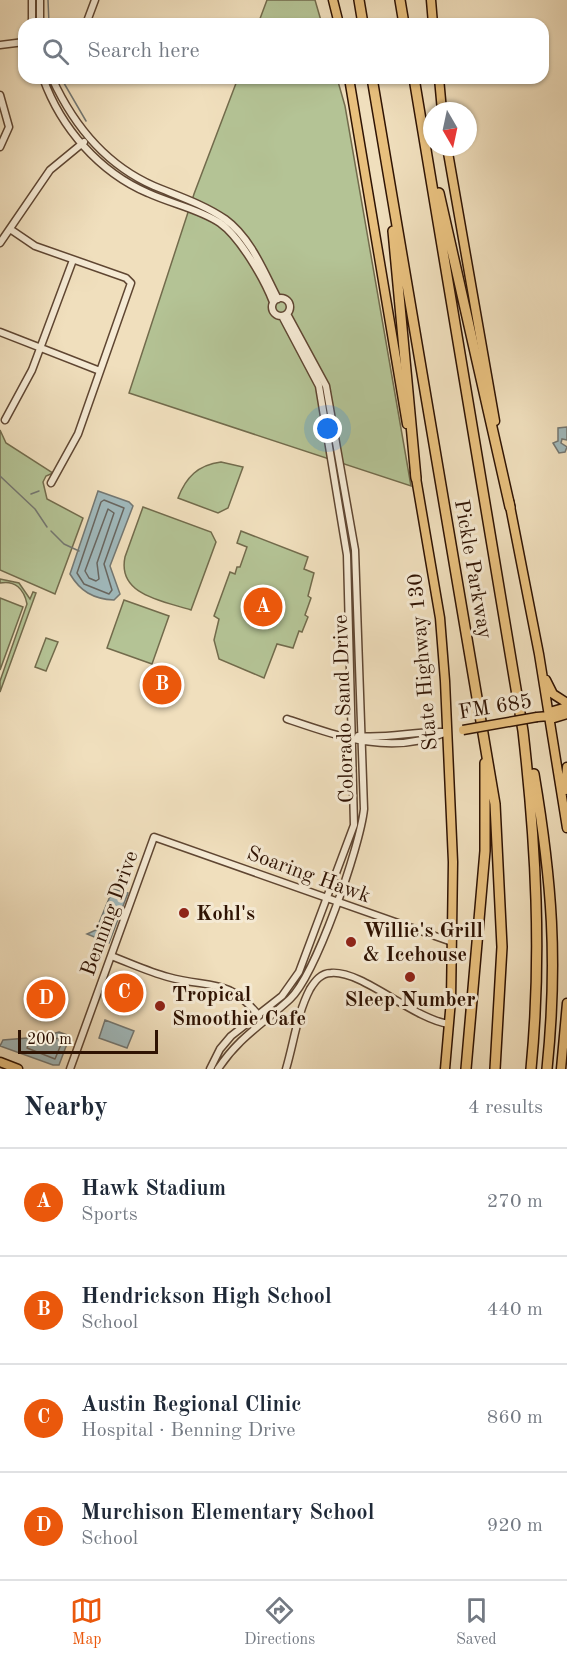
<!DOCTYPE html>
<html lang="en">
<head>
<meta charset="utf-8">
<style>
  :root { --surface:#fff; --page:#f2f2f3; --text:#1f2937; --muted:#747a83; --line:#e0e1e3; --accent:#ea580c }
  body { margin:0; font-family:"Old Standard TT",serif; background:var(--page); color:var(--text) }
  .compass { position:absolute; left:423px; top:102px; width:54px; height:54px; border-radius:50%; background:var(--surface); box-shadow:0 2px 4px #0004; rotate:171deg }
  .scale { position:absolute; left:18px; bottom:15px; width:140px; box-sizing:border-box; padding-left:6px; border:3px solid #2f1303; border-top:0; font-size:16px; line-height:21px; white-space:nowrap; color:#2f1303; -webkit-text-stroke:4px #f5ead4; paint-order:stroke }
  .you { position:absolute; left:328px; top:429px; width:21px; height:21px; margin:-15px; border:4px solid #fff; border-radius:50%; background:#1a73e8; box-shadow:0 0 0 9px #1a73e833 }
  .badge { display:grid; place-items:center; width:39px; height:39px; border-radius:50%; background:var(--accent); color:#fff; font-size:20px; font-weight:700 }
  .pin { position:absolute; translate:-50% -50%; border:3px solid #fff; box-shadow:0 2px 6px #0006 }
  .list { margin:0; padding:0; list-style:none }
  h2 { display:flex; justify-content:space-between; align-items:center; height:78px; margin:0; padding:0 24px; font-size:26px }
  h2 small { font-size:20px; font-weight:400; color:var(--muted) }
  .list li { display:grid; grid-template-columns:39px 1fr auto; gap:18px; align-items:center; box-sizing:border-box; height:108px; padding:0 24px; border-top:2px solid var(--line) }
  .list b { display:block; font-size:22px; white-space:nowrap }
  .list p { margin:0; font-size:20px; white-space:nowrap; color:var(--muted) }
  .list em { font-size:20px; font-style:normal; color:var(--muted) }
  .icon { flex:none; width:33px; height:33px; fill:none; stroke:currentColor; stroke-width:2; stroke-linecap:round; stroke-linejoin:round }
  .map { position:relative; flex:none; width:567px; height:1069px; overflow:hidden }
  .search { position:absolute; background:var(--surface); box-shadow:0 2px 4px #0004; left:18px; right:18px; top:18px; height:66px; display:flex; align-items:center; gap:15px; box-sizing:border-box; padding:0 21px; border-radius:18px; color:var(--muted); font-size:22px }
  .sheet { height:510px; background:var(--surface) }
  nav { display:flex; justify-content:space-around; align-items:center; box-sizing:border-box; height:84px; border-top:2px solid var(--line); background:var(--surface); font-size:16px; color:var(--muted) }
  nav a { display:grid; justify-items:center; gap:3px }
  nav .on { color:var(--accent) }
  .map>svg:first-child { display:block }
  .green { fill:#b4c395; stroke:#726b4c; stroke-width:1.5 }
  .water { fill:#a0b9bc; stroke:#737772; stroke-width:1.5 }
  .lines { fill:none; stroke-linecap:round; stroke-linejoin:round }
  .shore { stroke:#686660; stroke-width:1.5 }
  .stream { stroke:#737772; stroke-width:1.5 }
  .minor-casing { stroke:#5f4632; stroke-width:9 }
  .major-casing { stroke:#2f1303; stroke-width:11 }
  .highway-casing { stroke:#2f1303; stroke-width:12 }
  .minor { stroke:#f5ead4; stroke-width:6 }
  .major { stroke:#e8c07e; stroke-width:8 }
  .highway { stroke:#e8c07e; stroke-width:9 }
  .major-bridge-casing { stroke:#2f1303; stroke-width:11; stroke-linecap:butt }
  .major-bridge { stroke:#e8c07e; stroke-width:8 }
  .poi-dot { fill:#8f2418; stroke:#f5ead4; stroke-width:2 }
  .labels { text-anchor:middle; stroke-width:6; stroke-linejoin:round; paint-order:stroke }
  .street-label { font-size:21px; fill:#2f1303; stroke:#f5ead4 }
  .poi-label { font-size:21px; font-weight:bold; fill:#2f1303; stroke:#f5ead4; text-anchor:start }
</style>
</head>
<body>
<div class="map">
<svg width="567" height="1069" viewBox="0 0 567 1069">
  <rect width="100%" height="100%" fill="#f0dfbd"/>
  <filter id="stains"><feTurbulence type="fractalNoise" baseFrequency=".00333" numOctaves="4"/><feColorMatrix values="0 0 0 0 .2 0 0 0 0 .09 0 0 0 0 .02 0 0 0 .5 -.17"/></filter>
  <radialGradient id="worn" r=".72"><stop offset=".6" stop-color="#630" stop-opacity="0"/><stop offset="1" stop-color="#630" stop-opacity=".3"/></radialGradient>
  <path class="green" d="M 267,0 L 315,0 L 322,24 L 258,24 Z
    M 238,78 L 337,78 L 345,106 L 411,486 L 129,393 L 194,194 Z
    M 0,430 L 6,443 L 53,473 L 46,476 L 43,482 L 47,499 L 83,518 L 55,594 L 0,570 Z
    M 221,462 L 243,467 L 228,508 L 218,513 L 178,498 C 186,477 198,465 221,462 Z
    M 143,507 L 211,532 L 216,542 L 191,610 C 163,601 117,595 125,557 Z
    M 241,531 L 308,557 L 304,569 L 314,573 L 308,596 L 311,598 L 305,615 L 308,617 L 302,632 L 299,631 L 293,648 L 277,644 L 264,678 L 219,659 L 214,640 L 219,619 L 214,616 L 230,572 L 235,574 L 237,567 L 240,567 L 247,547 L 237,543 Z
    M 0,579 L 19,583 L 30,599 L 33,592 L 36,593 L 0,692 L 0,681 L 27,604 C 24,589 15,580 0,583 Z
    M 0,598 L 23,607 L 0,670 Z
    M 124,600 L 169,616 L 152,664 L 107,648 Z
    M 46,638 L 58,642 L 46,671 L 35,667 Z"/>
  <path class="water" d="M 567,427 L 567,440 L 562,439 L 561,443 L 567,447 L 565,452 L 559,453 L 553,443 L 558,441 L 558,428 Z
    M 98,491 L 129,502 L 133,506 L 110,566 L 120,594 L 114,600 C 93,599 80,591 70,574 Z
    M 113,889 L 128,893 L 109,943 L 87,934 L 96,930 Z
    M 105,1020 L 134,1031 L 127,1048 L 99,1038 Z
    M 59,1032 L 70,1036 L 59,1065 L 53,1065 L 0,1046 L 3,1040 L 40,1037 Z"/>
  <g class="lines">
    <path class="shore" d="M 104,500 L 124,508 L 104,564 L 112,590 L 109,594 L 84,584 L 77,573 L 101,502 Z
      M 108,509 L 114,513 L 97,563 L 99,579 L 96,581 L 89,578 L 85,571 Z
      M 59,1038 L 62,1042 L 55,1059 L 27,1048 L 29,1044 Z"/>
    <path class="stream" d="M 48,0 L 49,24
      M 61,78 L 86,121
      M 0,476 L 35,509 L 47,527
      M 31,494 L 39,491
      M 51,531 L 64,544 L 79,551"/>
    <defs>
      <path id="minor" d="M 32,0 L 32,24
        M 40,0 L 40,24
        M 86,24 L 95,0
        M 0,45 L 24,42
        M 43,78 C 61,128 99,172 148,193 C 172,204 199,209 220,223 C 240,237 264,279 273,302
        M 52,78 C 73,124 106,165 154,186 C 178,196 203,204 225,219 C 251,238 264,272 278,299
        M 0,95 L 9,127 L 0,147
        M 10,229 L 35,246 L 126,278 L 131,283 L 78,434 L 51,483
        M 0,243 L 50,170 L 84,142
        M272 307a9 9 0 1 1 18 0a9 9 0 1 1-18 0Z
        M 0,332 L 100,371
        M 5,420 L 32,370 L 73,260
        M 287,719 C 340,737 392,756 447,732
        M 358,736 C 387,739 415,731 444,732
        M 111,956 C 130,963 149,972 168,977 C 210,989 227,976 259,1016
        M 70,1069 L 154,837 L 452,942
        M 210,1069 L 220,1049 L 231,1036 L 282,996 L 299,972 L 354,825 L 347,555 L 319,386 L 282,316
        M 218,1069 C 239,1037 263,1024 290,999 C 316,974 360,847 364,809 L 355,550 L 326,386 L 287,314
        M 286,1069 C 294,1042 297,1014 310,989 C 315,981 321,973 331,973 C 362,970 413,1019 449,1024"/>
      <path id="major" d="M 333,0 L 339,24
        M 431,0 L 433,24
        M 349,78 L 407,424
        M 439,78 L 442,111
        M 447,147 L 495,421
        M 415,472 L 440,618 L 445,681 L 453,862 L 451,1000 L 445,1069
        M 509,501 L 539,654 L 567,828
        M 546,680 L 553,694 L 567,703
        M 549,716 L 553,711 L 567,707
        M 537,717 L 549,716 L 554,718 L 567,714
        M 565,790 L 567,767
        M 0,1062 L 18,1069
        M 561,1069 L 567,1003"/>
      <path id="highway" d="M 359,0 L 363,24
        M 400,0 L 404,24
        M 372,78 L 495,804 L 502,947 L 495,1069
        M 414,78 L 523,731 C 536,845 542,955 531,1069
        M 439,193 L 510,507
        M 393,231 L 416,478
        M 534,774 C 552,881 558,961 547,1069
        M 466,1069 L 485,851 L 485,763"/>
    </defs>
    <use href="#minor" class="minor-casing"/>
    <use href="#major" class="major-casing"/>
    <use href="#highway" class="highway-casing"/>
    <use href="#minor" class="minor"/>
    <use href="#major" class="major"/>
    <use href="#highway" class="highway"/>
    <defs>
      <path id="major-bridge" d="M 463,730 L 537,717"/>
    </defs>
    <use href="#major-bridge" class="major-bridge-casing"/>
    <use href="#major-bridge" class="major-bridge"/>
  </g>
  <g class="poi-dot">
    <circle cx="184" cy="913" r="6"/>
    <circle cx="351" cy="942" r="6"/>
    <circle cx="410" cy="977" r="6"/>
    <circle cx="160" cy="1006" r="6"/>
  </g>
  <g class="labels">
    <g class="street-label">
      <text transform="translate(474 569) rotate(80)" y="7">Pickle Parkway</text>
      <text transform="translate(422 662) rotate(-95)" y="7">State Highway 130</text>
      <text transform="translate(495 706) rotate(-9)" y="7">FM 685</text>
      <text transform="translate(343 709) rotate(-92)" y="7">Colorado Sand Drive</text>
      <text transform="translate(309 874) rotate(20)" y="7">Soaring Hawk</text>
      <text transform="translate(109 913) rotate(-70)" y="7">Benning Drive</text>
    </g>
    <g class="poi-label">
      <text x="196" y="920">Kohl's</text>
      <text x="363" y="937">Willie's Grill<tspan x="363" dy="24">&amp; Icehouse</tspan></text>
      <text x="172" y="1001">Tropical<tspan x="172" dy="24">Smoothie Cafe</tspan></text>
      <text x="410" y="1006" text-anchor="middle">Sleep Number</text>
    </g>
  </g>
  <rect width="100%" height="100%" filter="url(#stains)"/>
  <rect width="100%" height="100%" fill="url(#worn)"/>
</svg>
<svg class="compass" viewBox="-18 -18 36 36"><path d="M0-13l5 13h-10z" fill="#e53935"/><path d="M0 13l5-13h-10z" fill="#747a83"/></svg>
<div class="scale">200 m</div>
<div class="you"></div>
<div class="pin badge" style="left:263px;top:607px">A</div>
<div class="pin badge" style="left:162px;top:685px">B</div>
<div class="pin badge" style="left:124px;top:993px">C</div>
<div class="pin badge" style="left:46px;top:999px">D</div>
<div class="search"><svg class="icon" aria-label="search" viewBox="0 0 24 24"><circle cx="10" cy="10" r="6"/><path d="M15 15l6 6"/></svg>Search here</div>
</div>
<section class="sheet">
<h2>Nearby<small>4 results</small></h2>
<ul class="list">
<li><span class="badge">A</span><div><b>Hawk Stadium</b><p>Sports</p></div><em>270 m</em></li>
<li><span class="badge">B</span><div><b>Hendrickson High School</b><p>School</p></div><em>440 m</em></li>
<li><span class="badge">C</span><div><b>Austin Regional Clinic</b><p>Hospital · Benning Drive</p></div><em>860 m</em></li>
<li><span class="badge">D</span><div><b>Murchison Elementary School</b><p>School</p></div><em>920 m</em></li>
</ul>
</section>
<nav>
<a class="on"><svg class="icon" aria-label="map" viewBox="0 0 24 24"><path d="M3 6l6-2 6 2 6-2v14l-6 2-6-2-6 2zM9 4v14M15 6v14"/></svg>Map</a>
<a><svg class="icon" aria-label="directions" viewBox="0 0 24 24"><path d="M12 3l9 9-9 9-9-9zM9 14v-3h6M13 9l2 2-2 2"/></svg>Directions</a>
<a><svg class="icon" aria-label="saved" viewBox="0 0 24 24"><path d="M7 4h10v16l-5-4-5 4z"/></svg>Saved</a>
</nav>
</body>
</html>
